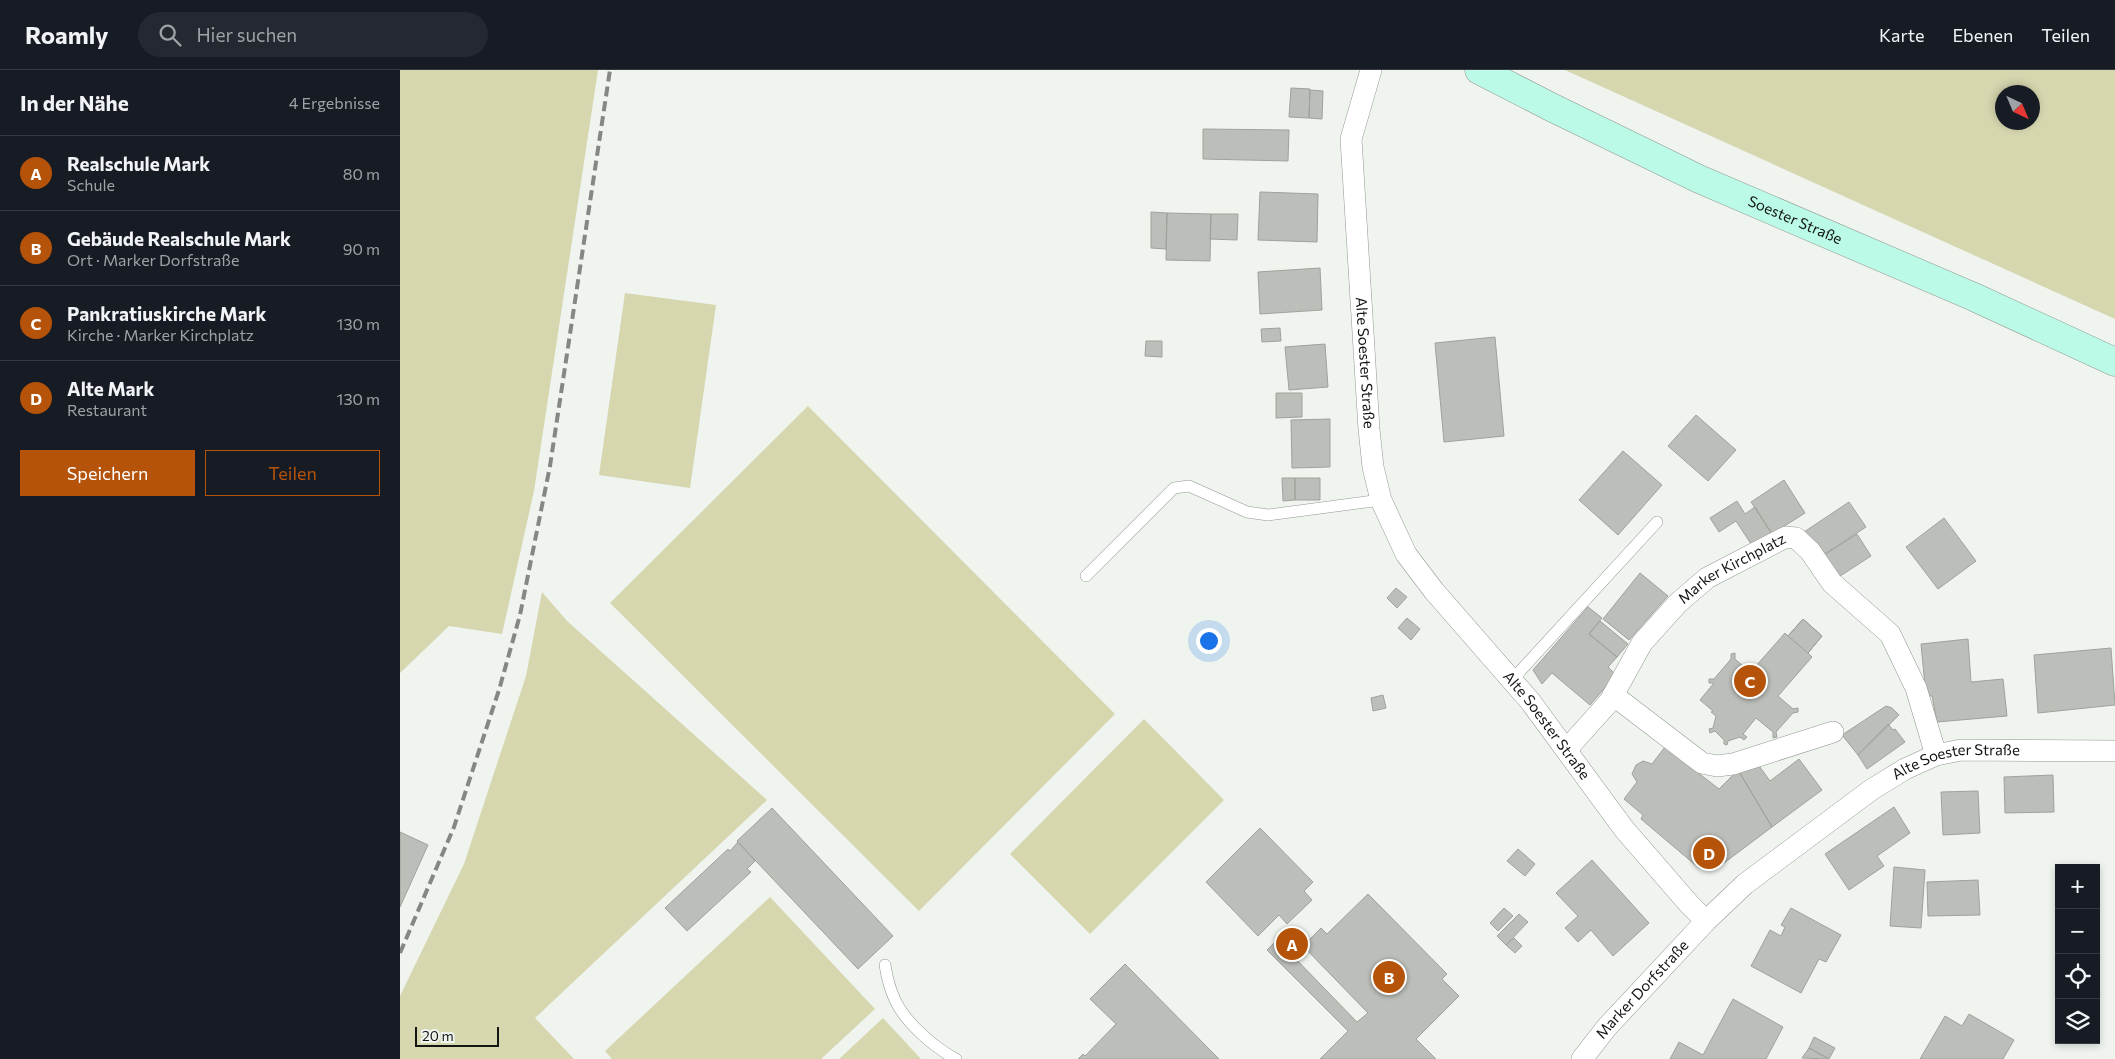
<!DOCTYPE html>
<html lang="de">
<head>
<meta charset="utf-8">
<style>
  :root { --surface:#171b24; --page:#242831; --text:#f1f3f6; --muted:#9ea1a6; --line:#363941; --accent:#b45309 }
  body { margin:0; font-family:Commissioner,sans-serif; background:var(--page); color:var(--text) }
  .controls { position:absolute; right:15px; bottom:15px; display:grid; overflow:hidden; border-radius:0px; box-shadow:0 2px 8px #0003 }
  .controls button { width:45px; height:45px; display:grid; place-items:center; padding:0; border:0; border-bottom:1px solid var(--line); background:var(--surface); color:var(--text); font:25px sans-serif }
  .compass { position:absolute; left:1595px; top:15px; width:45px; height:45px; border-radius:50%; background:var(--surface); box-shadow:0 2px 8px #0003; rotate:136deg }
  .scale { position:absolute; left:15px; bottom:12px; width:84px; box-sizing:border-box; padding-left:5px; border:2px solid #131513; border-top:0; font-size:14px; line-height:18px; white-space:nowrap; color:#131513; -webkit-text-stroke:4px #eff4ef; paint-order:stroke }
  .you { position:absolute; left:808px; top:570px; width:18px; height:18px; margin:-12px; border:4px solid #fff; border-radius:50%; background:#1a73e8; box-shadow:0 0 0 8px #1a73e833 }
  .badge { display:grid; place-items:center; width:32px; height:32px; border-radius:50%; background:var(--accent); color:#fff; font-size:16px; font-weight:700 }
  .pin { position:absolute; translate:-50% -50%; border:2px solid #fff; box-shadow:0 1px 5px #0006 }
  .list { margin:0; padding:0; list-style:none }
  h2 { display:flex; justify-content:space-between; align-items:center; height:65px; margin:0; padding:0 20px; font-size:21px }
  h2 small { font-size:16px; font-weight:400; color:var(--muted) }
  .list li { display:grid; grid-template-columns:32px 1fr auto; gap:15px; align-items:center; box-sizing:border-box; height:75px; padding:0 20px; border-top:1px solid var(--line) }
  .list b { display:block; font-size:19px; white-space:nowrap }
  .list p { margin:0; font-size:16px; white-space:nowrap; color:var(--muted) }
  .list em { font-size:16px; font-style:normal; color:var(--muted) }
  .actions { display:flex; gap:10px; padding:15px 20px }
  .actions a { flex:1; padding:11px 0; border:1px solid var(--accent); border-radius:0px; text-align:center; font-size:18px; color:var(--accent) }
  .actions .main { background:var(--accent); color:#fff }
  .icon { flex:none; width:28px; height:28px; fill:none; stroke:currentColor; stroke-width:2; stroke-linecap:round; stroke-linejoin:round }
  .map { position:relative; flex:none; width:1715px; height:989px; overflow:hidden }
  header { display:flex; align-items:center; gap:30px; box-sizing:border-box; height:70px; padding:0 25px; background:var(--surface); border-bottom:1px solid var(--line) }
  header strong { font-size:24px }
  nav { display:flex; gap:28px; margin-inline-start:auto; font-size:18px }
  .search { width:350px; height:45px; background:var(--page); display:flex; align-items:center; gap:12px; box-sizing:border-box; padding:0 18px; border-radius:28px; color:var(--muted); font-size:19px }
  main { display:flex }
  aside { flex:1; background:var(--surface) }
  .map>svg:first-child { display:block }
  .green { fill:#d6d6af; fill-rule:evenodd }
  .building { fill:#bcbeb9; stroke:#9fa29c }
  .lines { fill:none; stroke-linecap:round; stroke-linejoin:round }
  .service-casing { stroke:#939793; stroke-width:12 }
  .minor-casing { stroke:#939793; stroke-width:22 }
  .secondary-casing { stroke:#939793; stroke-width:29 }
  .service { stroke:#fff; stroke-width:11 }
  .minor { stroke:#fff; stroke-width:21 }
  .secondary { stroke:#bbfae7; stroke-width:28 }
  .rail { stroke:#848784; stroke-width:4; stroke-dasharray:10 5; stroke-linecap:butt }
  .labels { text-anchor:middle; stroke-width:4.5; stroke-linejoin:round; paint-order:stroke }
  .street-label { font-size:15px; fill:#131513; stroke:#eff4ef }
</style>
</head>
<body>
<header>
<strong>Roamly</strong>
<div class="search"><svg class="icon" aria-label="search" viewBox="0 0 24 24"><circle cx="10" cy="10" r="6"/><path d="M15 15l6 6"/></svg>Hier suchen</div>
<nav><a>Karte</a><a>Ebenen</a><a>Teilen</a></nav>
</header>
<main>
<aside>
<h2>In der Nähe<small>4 Ergebnisse</small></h2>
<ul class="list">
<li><span class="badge">A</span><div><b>Realschule Mark</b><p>Schule</p></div><em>80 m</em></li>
<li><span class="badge">B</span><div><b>Gebäude Realschule Mark</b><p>Ort · Marker Dorfstraße</p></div><em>90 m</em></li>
<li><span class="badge">C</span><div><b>Pankratiuskirche Mark</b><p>Kirche · Marker Kirchplatz</p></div><em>130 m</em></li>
<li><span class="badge">D</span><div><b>Alte Mark</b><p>Restaurant</p></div><em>130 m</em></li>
</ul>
<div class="actions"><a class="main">Speichern</a><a>Teilen</a></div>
</aside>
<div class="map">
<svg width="1715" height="989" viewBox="0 0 1715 989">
  <rect width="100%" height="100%" fill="#eff4ef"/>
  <path class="green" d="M 0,0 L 198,0 L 134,421 L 102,564 L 49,556 L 0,603 Z
    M 1165,0 L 1715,0 L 1715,249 ZM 1602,22 L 1632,22 L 1632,52 L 1602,52 Z
    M 225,223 L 316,235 L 290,418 L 199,405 Z
    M 408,336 L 715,644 L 519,841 L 210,533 Z
    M 142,522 L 167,551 L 367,730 L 135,948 L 174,989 L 0,989 L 0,926 L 64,794 L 126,606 Z
    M 744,649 L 824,730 L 690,864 L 610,784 Z
    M 370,827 L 475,939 L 421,989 L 212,989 L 205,981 Z
    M 483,948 L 521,989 L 439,989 Z"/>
  <path class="building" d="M 891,18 L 910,19 L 909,48 L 889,47 Z
    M 910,20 L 923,21 L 922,49 L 909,48 Z
    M 803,59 L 889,60 L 888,91 L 803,89 Z
    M 860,122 L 918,124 L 917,172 L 858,170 Z
    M 751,142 L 767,143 L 766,179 L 751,178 Z
    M 767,143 L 811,144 L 810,191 L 766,190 Z
    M 811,144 L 838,144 L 837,170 L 810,169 Z
    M 920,198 L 922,240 L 860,244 L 858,202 Z
    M 880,258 L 881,271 L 862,272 L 861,259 Z
    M 1095,267 L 1104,366 L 1044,372 L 1035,273 Z
    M 746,271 L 762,271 L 762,287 L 745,286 Z
    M 925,274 L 928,317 L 889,320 L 885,277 Z
    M 876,323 L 902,323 L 902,347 L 876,348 Z
    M 1296,345 L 1336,380 L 1308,411 L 1268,376 Z
    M 930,349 L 930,397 L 892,398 L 891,350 Z
    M 1223,381 L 1262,415 L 1218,465 L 1179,430 Z
    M 882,408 L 895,408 L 895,430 L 883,431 Z
    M 895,408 L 920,408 L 920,430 L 895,430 Z
    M 1384,410 L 1405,443 L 1372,464 L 1351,432 Z
    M 1337,431 L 1345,444 L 1355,437 L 1372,464 L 1353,477 L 1336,451 L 1319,462 L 1310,448 Z
    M 1449,432 L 1466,457 L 1420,487 L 1404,462 Z
    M 1544,448 L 1576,491 L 1538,519 L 1506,477 Z
    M 1457,464 L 1471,486 L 1437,508 L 1423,486 Z
    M 1240,503 L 1268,526 L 1229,570 L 1203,549 Z
    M 996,518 L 1007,527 L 997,538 L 987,528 Z
    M 1188,537 L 1202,548 L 1189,564 L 1217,587 L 1208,597 L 1216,605 L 1190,635 L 1152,603 L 1142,614 L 1133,600 Z
    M 1007,548 L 1020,559 L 1011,570 L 998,558 Z
    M 1403,549 L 1422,566 L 1408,583 L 1412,587 L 1378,626 L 1393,639 L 1398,638 L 1398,642 L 1393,643 L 1376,662 L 1377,667 L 1373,668 L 1373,662 L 1356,648 L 1343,664 L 1347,667 L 1344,670 L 1340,667 L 1328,671 L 1327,675 L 1324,674 L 1324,670 L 1315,661 L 1310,663 L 1309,659 L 1313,658 L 1316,646 L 1311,642 L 1313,641 L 1300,630 L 1314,613 L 1309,613 L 1309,609 L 1314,609 L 1331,589 L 1331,584 L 1335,583 L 1335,589 L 1350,602 L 1352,595 L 1355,597 L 1385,563 L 1388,566 Z
    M 1403,549 L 1422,566 L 1408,583 L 1388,566 Z
    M 1200,551 L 1228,574 L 1217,587 L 1189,564 Z
    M 1568,569 L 1571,612 L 1603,609 L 1607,646 L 1537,652 L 1532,626 L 1526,626 L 1521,574 Z
    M 1711,578 L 1715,635 L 1638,643 L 1634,585 Z
    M 983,625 L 986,638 L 973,641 L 971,628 Z
    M 1486,636 L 1492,638 L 1499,645 L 1458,685 L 1442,665 Z
    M 1488,654 L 1493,660 L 1495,659 L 1505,672 L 1467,699 L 1458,685 Z
    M 1265,677 L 1319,719 L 1338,700 L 1372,757 L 1316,799 L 1299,798 L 1241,749 L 1243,745 L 1224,729 L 1237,712 L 1232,704 L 1236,695 L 1243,691 L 1252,694 Z
    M 1399,689 L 1422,720 L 1372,757 L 1338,700 L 1357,693 L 1370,711 Z
    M 1653,705 L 1654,742 L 1605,743 L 1604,707 Z
    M 1578,721 L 1580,763 L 1543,765 L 1541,722 Z
    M 1494,737 L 1510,763 L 1477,786 L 1484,796 L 1449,820 L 1425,784 Z
    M 372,738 L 493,866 L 458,899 L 337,771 Z
    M 860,758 L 913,812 L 904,821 L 912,830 L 887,854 L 879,845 L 858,866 L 806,812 Z
    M 0,762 L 28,775 L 0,837 Z
    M 338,772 L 355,791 L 347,799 L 351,802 L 287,861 L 265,838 L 328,779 L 330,781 Z
    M 1118,779 L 1135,794 L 1125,806 L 1107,791 Z
    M 1192,790 L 1249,853 L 1213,886 L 1191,860 L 1178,872 L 1165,858 L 1178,846 L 1156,823 Z
    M 1494,797 L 1525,800 L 1521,858 L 1490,856 Z
    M 1578,810 L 1580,845 L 1528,846 L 1527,812 Z
    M 968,824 L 1047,904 L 1042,909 L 1059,926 L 1016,969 L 1036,989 L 920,989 L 948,961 L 867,880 L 879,868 L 892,880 L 890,883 L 957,952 L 968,943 L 903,876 L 921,858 L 927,864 Z
    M 1104,838 L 1113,846 L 1098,861 L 1090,853 Z
    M 1391,838 L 1441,865 L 1426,892 L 1419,889 L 1401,923 L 1351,896 L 1370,860 L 1381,866 L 1385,857 L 1381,855 Z
    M 1119,844 L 1128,852 L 1106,875 L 1097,866 Z
    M 1114,868 L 1122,876 L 1115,883 L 1106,875 Z
    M 725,894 L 819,989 L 678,989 L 683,984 L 685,986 L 716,954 L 690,929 Z
    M 1333,929 L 1383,957 L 1366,989 L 1270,989 L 1279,972 L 1303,985 Z
    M 1569,944 L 1614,970 L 1603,989 L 1520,989 L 1545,946 L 1562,956 Z
    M 1414,967 L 1435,978 L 1429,989 L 1409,978 Z
    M 1409,978 L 1429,989 L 1402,988 Z"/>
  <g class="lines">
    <defs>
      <path id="service" d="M 686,506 L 774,418 L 789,416 L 847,442 L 868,445 L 981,430
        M 1112,610 L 1257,452
        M 485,895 C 487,908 490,920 496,932 C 507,954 535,978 556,989"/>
      <g id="minor">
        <path id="s1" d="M 971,0 L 951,69 L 969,359 L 973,397 L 981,430 L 1006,484 L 1034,521 L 1130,631 L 1224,759 L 1289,834 L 1306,851"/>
        <path d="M 1213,625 L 1302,693 L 1317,696 L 1333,694 L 1433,662"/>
        <path id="s2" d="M 1167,679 L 1210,631 L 1242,573 L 1278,533 L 1307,508 L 1386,467 L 1396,468 L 1410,481 L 1432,513 L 1490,564 L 1516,618 L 1536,685"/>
        <path id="s3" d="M 1182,989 L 1207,957 L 1306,851 L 1345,814 L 1471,720 L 1505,699 L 1536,685 L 1561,680 L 1715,681"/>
      </g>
      <g id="secondary">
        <path id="s4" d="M 1079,0 L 1151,37 L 1299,109 L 1574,227 L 1715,292"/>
      </g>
    </defs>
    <use href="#service" class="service-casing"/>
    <use href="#minor" class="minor-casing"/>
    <use href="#secondary" class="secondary-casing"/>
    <use href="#service" class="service"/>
    <use href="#minor" class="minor"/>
    <use href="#secondary" class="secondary"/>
    <path class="rail" d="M 0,883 L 54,757 L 99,620 L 120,545 L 150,396 L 210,0"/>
  </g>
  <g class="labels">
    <g class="street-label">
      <text dy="5" stroke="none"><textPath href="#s4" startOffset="350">Soester Straße</textPath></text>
      <text dy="5" stroke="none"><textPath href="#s1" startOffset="296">Alte Soester Straße</textPath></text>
      <text dy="5" stroke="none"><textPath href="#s2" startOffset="249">Marker Kirchplatz</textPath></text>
      <text dy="5" stroke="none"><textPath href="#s1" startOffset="716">Alte Soester Straße</textPath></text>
      <text dy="5" stroke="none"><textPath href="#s3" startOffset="489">Alte Soester Straße</textPath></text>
      <text dy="5" stroke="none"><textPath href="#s3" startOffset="92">Marker Dorfstraße</textPath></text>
    </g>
  </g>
</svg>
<div class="controls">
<button>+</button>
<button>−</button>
<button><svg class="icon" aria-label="locate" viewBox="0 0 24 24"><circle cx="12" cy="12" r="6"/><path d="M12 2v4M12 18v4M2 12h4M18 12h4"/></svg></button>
<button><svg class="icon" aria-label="layers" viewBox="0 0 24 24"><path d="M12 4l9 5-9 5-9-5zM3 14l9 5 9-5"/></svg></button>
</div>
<svg class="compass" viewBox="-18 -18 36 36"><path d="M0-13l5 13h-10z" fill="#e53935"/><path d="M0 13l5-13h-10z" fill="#9ea1a6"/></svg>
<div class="scale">20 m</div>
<div class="you"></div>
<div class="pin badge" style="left:892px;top:874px">A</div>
<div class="pin badge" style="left:989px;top:907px">B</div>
<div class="pin badge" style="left:1350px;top:611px">C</div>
<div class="pin badge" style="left:1309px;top:783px">D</div>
</div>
</main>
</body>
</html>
